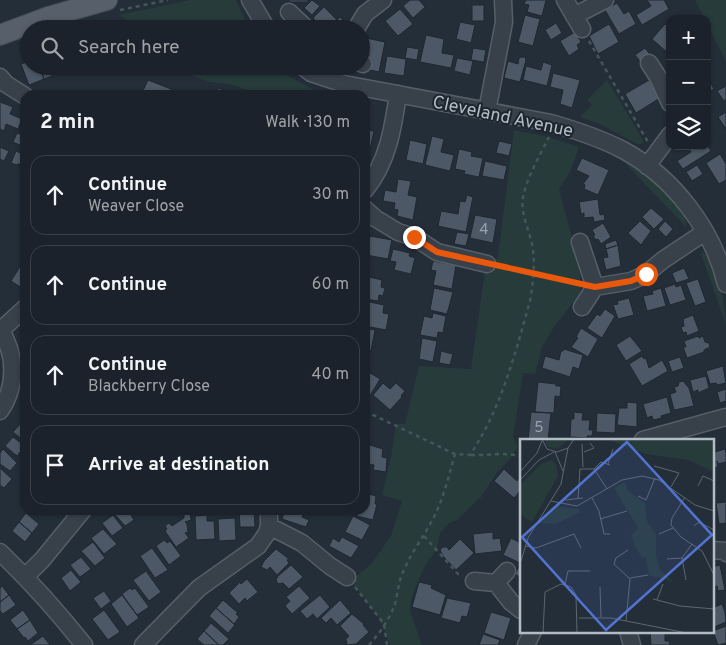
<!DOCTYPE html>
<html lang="en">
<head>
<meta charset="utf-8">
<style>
  :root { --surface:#1b222b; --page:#282f37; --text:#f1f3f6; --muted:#a0a4a9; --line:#393f47 }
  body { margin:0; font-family:Overpass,sans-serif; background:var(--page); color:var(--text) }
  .controls { position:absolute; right:15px; top:15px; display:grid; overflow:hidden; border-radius:10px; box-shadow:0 1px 4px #0004 }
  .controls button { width:45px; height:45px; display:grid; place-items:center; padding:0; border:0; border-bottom:1px solid var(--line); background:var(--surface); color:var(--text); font:25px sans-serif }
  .stop { position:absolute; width:15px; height:15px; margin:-11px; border:4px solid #ea580c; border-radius:50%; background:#fff }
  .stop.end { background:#ea580c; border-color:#fff; box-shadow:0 1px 5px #0008 }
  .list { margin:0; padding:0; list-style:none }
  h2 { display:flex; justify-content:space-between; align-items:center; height:65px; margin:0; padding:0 20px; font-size:21px }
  h2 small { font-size:16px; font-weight:400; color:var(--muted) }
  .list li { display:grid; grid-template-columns:32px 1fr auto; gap:15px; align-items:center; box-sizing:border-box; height:80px; margin:0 10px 10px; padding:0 10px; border:1px solid var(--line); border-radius:15px }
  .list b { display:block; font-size:19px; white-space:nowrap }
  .list p { margin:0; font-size:16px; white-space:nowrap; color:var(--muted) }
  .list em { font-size:16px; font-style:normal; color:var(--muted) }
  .icon { flex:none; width:28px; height:28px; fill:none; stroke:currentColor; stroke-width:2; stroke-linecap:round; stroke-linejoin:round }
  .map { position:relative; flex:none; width:726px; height:645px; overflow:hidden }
  .search { position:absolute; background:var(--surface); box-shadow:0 1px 4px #0004; left:20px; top:20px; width:350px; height:55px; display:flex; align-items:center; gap:12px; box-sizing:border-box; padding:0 18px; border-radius:28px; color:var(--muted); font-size:19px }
  .panel { position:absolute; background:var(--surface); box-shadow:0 1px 4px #0004; left:20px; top:90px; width:350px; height:425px; border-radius:15px }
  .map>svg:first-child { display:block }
  .green { fill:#273b3b }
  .building { fill:#4c5865; stroke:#1f2731 }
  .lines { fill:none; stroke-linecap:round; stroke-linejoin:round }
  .minor-casing { stroke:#565e68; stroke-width:19 }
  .major-casing { stroke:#414953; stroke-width:22 }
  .path { stroke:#445658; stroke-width:2.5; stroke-dasharray:4 4; stroke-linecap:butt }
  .minor { stroke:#38404a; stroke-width:16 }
  .major { stroke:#565f6a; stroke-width:20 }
  .route { stroke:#ea580c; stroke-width:6 }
  .labels { text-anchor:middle; stroke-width:4; stroke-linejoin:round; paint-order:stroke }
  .number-label { font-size:15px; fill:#99a2ad }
  .street-label { font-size:18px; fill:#b3bbc5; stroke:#1d252f }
  .inset-road { fill:none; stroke:#5d6671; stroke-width:1 }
  .view { fill:#5274d1; fill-opacity:0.15; stroke:#5274d1; stroke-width:2.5 }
  .inset-edge { fill:none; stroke:#b3bbc5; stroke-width:2.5 }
</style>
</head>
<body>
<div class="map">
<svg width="726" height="645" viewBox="0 0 726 645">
  <rect width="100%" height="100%" fill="#242e39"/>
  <path class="green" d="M 190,0 L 236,0 L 249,29 L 136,29 L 133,24 L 119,15 Z
    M 695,0 L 726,0 L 726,61 L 707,24 L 707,19 L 705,19 Z
    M 168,66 L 276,66 L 286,75 L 314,90 L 311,95 L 265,95 L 229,84 L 209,82 Z
    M 607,80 L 643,140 L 642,144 L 637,144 L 602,125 L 580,117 L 592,105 L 587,100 Z
    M 514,130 L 548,137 L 579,147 L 570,172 L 559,189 L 580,268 L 580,293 L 554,327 L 542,347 L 535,374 L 523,373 L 513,437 L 518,447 L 510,459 L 498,471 L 481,497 L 457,520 L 449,523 L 440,533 L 437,549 L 424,567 L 411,599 L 410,611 L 422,645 L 390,645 L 379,618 L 351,581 L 372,563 L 391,536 L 402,501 L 382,495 L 391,458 L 396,424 L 405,424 L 419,366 L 471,369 L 485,271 L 493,266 L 498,256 Z
    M 597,147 C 621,152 690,200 686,227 L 623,161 Z
    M 703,252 C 720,265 724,304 726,325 L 701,254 Z"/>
  <path class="building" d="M 289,0 L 308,0 L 308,2 L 289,2 Z
    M 312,0 L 320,6 L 312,15 L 304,8 Z
    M 410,0 L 419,0 L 425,7 L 413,18 L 403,6 Z
    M 526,0 L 546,0 L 542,16 L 527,12 L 529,5 L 524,4 Z
    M 647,0 L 664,0 L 669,9 L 642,25 L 636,15 L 651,6 Z
    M 617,3 L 624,14 L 629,11 L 636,24 L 619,34 L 605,10 Z
    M 472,5 L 484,5 L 484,21 L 472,21 Z
    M 324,7 L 337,20 L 340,17 L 349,26 L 347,29 L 324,29 L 313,18 Z
    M 400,9 L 413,24 L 398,36 L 385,21 Z
    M 525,15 L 540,19 L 533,46 L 518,42 Z
    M 460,22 L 475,25 L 471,43 L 456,39 Z
    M 556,23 L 562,33 L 551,40 L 545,30 Z
    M 609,24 L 619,42 L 598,54 L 589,36 Z
    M 665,24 L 670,28 L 669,54 L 652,39 Z
    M 575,32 L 581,42 L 577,45 L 579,49 L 569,56 L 560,41 Z
    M 426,35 L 444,39 L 442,53 L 454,55 L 451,68 L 420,62 Z
    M 361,37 L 385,42 L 379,72 L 366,69 L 369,54 L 361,52 Z
    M 407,47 L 419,49 L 417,60 L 405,58 Z
    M 473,48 L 486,50 L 484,62 L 471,60 Z
    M 645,48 L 652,57 L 642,64 L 635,55 Z
    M 387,56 L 406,59 L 404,76 L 384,73 Z
    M 522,57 L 525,57 L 526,60 L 520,82 L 504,78 L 508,61 L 518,64 L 519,58 Z
    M 457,58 L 473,61 L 470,75 L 454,71 Z
    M 29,61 L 29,66 L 39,66 L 44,79 L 29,85 L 21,64 Z
    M 543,62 L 552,65 L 547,86 L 523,80 L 526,66 L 541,70 Z
    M 39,66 L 55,66 L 49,68 L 52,76 L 44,79 Z
    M 55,66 L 74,66 L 75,69 L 58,75 Z
    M 553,73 L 580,80 L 572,108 L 560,104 L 563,90 L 550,87 Z
    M 707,77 L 714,89 L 707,93 Z
    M 148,80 L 171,89 L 169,95 L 141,95 Z
    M 649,80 L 660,98 L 636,113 L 625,94 Z
    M 726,86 L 726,99 L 724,101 L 717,91 Z
    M 218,88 L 238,95 L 216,95 Z
    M 0,102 L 13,107 L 10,114 L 22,119 L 18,129 L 6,124 L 4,131 L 0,129 Z
    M 726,112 L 726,129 L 718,117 Z
    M 365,130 L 374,131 L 370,150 L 365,149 Z
    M 17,133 L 25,136 L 24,147 L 13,142 Z
    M 432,136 L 444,139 L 441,152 L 454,155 L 450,171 L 425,165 Z
    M 410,140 L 427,144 L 423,164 L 406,160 Z
    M 499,141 L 512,144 L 509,156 L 496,153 Z
    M 707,145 L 711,151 L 683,169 L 677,161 L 691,152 L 687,146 L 707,146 Z
    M 0,147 L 9,151 L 4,161 L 0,159 Z
    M 459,149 L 472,152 L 471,156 L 483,158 L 479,177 L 464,174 L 465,171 L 455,169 Z
    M 25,150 L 25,169 L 19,167 L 20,164 L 18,164 L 17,165 L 11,163 L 16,151 L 23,154 Z
    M 720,154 L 726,164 L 726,180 L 719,184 L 706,163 Z
    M 582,158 L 609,170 L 598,195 L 584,189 L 585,185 L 583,184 L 589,176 L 576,170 Z
    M 485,161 L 507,166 L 504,180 L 482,176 Z
    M 697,165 L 703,174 L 692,181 L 686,172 Z
    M 398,179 L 411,181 L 408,195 L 417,197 L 413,220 L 397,216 L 398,210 L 394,209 L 395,203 L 383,201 L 385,190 L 396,192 Z
    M 467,195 L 473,197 L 466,232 L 438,226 L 441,211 L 458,214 L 460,201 L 465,202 Z
    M 598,199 L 600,215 L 604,214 L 605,220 L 594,222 L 593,217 L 584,218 L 584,213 L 581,214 L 579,202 Z
    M 651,208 L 664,219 L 654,229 L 642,217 Z
    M 475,215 L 497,219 L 493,243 L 470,238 Z
    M 640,221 L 651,231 L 641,245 L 628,233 Z
    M 665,221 L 673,229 L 666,237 L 658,229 Z
    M 603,223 L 611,237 L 601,244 L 598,239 L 596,240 L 593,236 L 595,235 L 592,230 Z
    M 457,232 L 469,234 L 466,246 L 454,244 Z
    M 370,236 L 392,240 L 388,259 L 366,255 Z
    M 616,240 L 618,245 L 606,249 L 605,244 Z
    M 618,245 L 621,266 L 606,270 L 603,258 L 608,257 L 606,249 Z
    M 393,249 L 410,253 L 409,256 L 415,258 L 411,274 L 394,270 L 396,262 L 390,261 Z
    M 433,261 L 456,265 L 452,289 L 433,285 L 436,271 L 431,270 Z
    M 21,265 L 25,268 L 25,290 L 11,281 Z
    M 684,268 L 689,279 L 676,283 L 672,273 Z
    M 365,276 L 382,280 L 381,287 L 385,288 L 383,296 L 379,295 L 378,301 L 365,299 Z
    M 698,279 L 706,302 L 695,306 L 686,283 Z
    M 675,284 L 676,287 L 681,285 L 686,300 L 670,305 L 664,288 Z
    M 434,288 L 453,292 L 447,314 L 430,310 Z
    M 661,288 L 666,306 L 647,311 L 643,296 L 653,294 L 652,291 Z
    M 629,298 L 634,315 L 618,319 L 613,305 L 618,304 L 617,301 Z
    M 365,301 L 384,305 L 383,313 L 389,314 L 386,330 L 365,326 Z
    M 605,309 L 615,316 L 602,338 L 587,328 L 597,314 L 600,316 Z
    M 433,313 L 446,316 L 443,333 L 438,332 L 437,338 L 420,335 L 424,316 L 432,318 Z
    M 693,315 L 699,331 L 687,336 L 686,332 L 683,333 L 681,327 L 684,326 L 683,319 Z
    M 365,328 L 375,330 L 371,351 L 365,349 Z
    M 581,328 L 598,339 L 588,357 L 571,347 L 578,338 L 576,337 Z
    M 630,336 L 642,351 L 626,361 L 616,345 Z
    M 698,336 L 699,338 L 703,336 L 705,342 L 709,343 L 710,347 L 704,350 L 704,352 L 687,358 L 683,347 L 686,347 L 684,341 Z
    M 422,338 L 437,341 L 433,362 L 419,359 Z
    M 564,349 L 583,355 L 579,369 L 573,367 L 570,377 L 542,368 L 545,356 L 559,360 L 561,351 L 563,351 Z
    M 441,351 L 453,354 L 450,365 L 439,363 Z
    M 642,356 L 644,359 L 646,358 L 649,368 L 662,360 L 668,371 L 642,386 L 629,364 Z
    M 680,357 L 684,368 L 672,372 L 668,361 Z
    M 723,366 L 726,383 L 717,385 L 716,383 L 710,384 L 706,371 Z
    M 365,370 L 380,379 L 370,396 L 365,393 Z
    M 706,376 L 709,388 L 698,393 L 698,390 L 693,392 L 690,380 Z
    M 683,381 L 689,388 L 694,406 L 674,410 L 670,394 L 676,392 L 674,387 L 678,386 L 679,382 Z
    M 538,382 L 556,384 L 556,386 L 561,386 L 560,397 L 555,396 L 554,413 L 535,412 Z
    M 383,383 L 390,389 L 396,383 L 405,391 L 401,396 L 402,397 L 390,410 L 373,395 Z
    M 726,389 L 726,401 L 720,403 L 717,392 Z
    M 667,397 L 671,413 L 661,416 L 662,418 L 653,420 L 652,416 L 647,418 L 643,404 Z
    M 627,402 L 637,403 L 637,427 L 617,425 L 619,408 L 627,408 Z
    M 531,412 L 551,413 L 548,440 L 528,440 Z
    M 574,412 L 583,413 L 582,420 L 590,420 L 589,430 L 593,430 L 592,436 L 587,436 L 587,438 L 570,437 L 571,419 L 574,419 Z
    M 597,413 L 616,414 L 615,433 L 596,432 Z
    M 22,422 L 25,425 L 25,442 L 13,432 Z
    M 13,437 L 25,446 L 17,456 L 5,446 Z
    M 370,445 L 383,449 L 382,457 L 387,458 L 386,472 L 373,470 L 374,465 L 365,463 L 365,446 Z
    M 712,446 L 715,452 L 725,449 L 726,452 L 726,462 L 718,464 L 717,461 L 718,467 L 712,468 Z
    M 3,449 L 17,463 L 10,471 L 0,464 L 0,453 Z
    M 0,468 L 12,479 L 4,488 L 0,485 Z
    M 504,469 L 517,481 L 519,478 L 521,480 L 521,490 L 514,498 L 494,481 Z
    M 365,493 L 376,496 L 375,504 L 377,504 L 373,520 L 357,516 L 359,510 L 365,510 Z
    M 712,501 L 716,526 L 712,526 Z
    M 726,502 L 726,523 L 719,524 L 716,503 Z
    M 36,510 L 50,510 L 44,516 Z
    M 113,510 L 128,510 L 134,520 L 125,526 L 112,511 Z
    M 184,510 L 190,510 L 191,520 L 185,522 L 187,524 L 188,532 L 185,533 L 189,538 L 176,547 L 165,531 L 167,529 L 165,526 L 169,523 L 172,526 L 184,518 Z
    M 239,510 L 254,510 L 255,527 L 240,527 Z
    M 285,510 L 304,510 L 302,517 L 309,520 L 306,527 L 282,519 Z
    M 26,513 L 39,524 L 32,533 L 19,522 Z
    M 113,515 L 123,528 L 112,536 L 102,523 Z
    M 207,515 L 207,521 L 214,521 L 215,539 L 196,540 L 195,516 Z
    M 353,516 L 370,525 L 362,540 L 345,532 Z
    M 235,518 L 236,540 L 219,541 L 218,519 Z
    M 19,522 L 32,533 L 25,542 L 12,531 Z
    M 103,529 L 117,544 L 104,554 L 91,538 Z
    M 493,532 L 493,539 L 500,538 L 502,551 L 475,554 L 473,534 Z
    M 342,537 L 359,546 L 351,558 L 329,546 L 333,538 L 339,542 Z
    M 511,538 L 521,543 L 520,563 L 503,555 Z
    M 460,539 L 474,553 L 456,570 L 443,556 L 440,550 L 443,547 L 447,547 L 449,550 Z
    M 164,540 L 167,543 L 170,541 L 181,556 L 169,565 L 156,546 Z
    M 93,542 L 105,558 L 95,566 L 81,551 Z
    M 152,548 L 168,570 L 155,578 L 140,556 Z
    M 276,549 L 289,559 L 287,560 L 289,563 L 277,575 L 270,567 L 267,570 L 261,567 L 264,561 Z
    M 81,557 L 91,569 L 80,577 L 70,565 Z
    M 521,563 L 521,578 L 515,574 Z
    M 291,565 L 303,577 L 289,589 L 283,583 L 278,584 L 276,580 L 278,576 Z
    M 720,565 L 725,590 L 718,591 L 717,586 L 712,587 L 712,567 Z
    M 71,570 L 81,582 L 70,591 L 61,578 Z
    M 146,571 L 161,592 L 149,601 L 133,580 Z
    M 247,579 L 258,592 L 247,601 L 245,598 L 239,604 L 229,593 L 240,582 L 241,584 Z
    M 419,582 L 432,585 L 431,588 L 446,595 L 440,615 L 412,607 Z
    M 2,586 L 9,595 L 0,602 L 0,588 Z
    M 299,586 L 310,598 L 292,614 L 285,606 L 290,601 L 286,597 Z
    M 130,588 L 132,590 L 135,588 L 149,607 L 137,615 L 122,594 Z
    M 104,591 L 111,601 L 101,609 L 93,598 Z
    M 9,595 L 16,605 L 3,614 L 0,611 L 0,602 Z
    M 122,595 L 139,618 L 127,627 L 111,604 Z
    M 320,595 L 330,607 L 317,619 L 313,614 L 307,619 L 300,611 Z
    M 447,598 L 471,603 L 467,617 L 462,616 L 460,623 L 441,618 Z
    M 223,600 L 238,613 L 236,614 L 239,617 L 234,624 L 216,608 Z
    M 340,600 L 351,613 L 337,625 L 331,618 L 326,623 L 321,618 Z
    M 722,604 L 725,612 L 726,622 L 712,628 L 712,608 Z
    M 216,608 L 235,625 L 228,633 L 209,616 Z
    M 23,610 L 30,620 L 17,629 L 10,620 Z
    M 104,610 L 120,632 L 108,640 L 92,619 Z
    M 491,612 L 511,618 L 504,640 L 484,633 Z
    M 352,614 L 364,624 L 363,625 L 369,632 L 356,644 L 347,645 L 346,639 L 349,636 L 340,626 Z
    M 30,620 L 38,633 L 28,641 L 25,637 L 24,638 L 17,629 Z
    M 211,623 L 229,639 L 223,645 L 219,645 L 204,631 Z
    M 726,626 L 726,643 L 718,645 L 713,631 Z
    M 204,631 L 219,645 L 204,645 L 197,639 Z
    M 650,631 L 665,631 L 665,641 L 669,641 L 670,645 L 651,645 Z
    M 483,634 L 500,640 L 498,645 L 479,645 Z
    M 43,636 L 50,645 L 30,645 Z"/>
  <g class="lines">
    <defs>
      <path id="minor" d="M 250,0 L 267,29
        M 565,0 L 582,29
        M 289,12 L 307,29
        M 574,16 L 605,0
        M 356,29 L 365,14 L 383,0
        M 361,63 L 363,64
        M 649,63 L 658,77 L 670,103
        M 302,66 L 311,73 L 344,84 L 551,123 C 575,130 600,138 623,150 C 673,177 713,229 726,284
        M 0,77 L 6,84 L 25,96
        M 487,111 L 502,33 L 504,22 L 503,0
        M 647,166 L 670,135
        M 365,190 C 388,162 393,128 398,94
        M 365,209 L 375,218 L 398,232 L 414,237 L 437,252 L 487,264
        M 580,242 L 595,287 L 631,281 L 646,274 L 663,260 L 705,232
        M 582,307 L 595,287
        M 0,329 C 16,354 17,386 0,411
        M 1,330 L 25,308
        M 643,440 L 726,417
        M 269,526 L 302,543 L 330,566 L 347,577
        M 712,550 L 725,551 L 726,553
        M 0,552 C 30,581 58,612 84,645
        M 26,576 L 42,560 L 83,510
        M 474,581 L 496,583 L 511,602 L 521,610
        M 496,583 L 507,571
        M 628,631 L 632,645
        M 143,645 L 199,588 L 258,546 L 267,533 L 269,526 L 269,510
        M 526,645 L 533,631"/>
      <path id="major" d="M 0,35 L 48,17 L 107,0"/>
    </defs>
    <use href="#minor" class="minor-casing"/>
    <use href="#major" class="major-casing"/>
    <path class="path" d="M 120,10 L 168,0
      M 589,41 L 648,142
      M 500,267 L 578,284
      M 365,414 L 369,413 L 455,454
      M 471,455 C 487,456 506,451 521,457
      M 424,536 L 458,574 L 463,576
      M 355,587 L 384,624 L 387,645
      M 369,645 C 379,634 388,621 394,607 C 398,595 398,581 404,570 C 412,551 425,535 434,517 C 444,497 449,475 455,454 L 470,455 C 501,409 515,354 530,301 C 533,284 535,267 533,250 C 531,233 520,215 523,198 C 526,179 540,155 549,137"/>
    <use href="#minor" class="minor"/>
    <use href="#major" class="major"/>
  </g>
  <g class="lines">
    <path class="route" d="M 414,237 L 437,252 L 595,287 L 631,281 L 646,274"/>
  </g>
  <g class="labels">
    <g class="number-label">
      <text x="484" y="234">4</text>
      <text x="539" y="432">5</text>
    </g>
    <g class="street-label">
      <text transform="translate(503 116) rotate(12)" y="6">Cleveland Avenue</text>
    </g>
  </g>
  <g transform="translate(520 439)">
    <rect width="194" height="194" fill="#242e39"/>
    <path d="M 24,0 L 49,0 L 37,10 L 28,8 ZM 86,0 L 194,0 L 194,33 L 168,21 L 126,15 ZM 31,21 L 36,25 L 38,37 L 12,83 L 0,76 L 0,46 L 21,25 ZM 105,43 L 108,52 L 125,64 L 127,83 L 136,95 L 136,117 L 140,131 L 154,143 L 129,136 L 126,118 L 122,119 L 115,107 L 111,96 L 118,89 L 94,49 ZM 33,67 L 59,70 L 60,73 L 36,85 L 21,84 Z" fill="#273b3b"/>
    <path class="inset-road" d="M 22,0 L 27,10 L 37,13 L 48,9 L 54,0M 62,5 L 63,28M 35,13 L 43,32M 64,13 L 74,9 L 70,4M 88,25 L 93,10M 134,27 L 159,34 L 151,48M 74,30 L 87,50M 0,33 L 17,14 L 22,2M 0,41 L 19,21 L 34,13M 178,47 L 183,37 L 194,42M 118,57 L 126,61 L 135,39M 165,58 L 152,79 L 151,86 L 161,98 L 182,112 L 194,136M 72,59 L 79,72 L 84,95 L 90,95M 58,60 L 60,30 L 74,30 L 81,23 L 90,26M 45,61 L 63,59M 31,62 L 57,67 L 102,41 L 122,37 L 139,41 L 175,66 L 194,72M 80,80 L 107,72M 174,87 L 179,83 L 194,91M 139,95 L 153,89M 6,107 L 16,109 L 54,95 L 61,109M 162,119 L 166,141M 162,119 L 172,105M 147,120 L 162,119M 0,125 L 8,99 L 41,45 L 48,9M 110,139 L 128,136M 45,145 L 48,132 L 70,132M 80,148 L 81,178M 133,160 L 160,167 L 194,170M 137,161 L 143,145M 59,179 L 91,179 L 167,194M 106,182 L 110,140 L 94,125 L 96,119 L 108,111M 23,194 L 25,153 L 41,145 L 51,148 L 56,156 L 57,194"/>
    <path class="view" d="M 107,3 L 192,96 L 86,191 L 2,98 Z"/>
    <rect width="194" height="194" class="inset-edge"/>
  </g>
</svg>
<div class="controls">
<button>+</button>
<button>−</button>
<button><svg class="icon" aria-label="layers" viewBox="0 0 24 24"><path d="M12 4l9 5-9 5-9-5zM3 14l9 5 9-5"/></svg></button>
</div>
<div class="stop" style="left:646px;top:274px"></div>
<div class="stop end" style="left:414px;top:237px"></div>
<div class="search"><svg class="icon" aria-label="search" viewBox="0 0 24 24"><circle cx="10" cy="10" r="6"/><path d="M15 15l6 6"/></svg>Search here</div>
<section class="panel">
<h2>2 min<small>Walk · 130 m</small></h2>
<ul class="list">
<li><svg class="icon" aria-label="ahead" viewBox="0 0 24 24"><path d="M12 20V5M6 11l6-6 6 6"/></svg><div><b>Continue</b><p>Weaver Close</p></div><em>30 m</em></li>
<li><svg class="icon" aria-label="ahead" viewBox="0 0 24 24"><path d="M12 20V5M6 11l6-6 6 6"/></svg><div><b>Continue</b></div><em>60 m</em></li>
<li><svg class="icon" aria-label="ahead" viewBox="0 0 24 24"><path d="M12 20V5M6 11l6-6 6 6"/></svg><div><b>Continue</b><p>Blackberry Close</p></div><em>40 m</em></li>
<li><svg class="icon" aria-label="arrive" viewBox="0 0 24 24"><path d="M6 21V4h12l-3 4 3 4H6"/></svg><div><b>Arrive at destination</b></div></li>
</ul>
</section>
</div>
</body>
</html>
